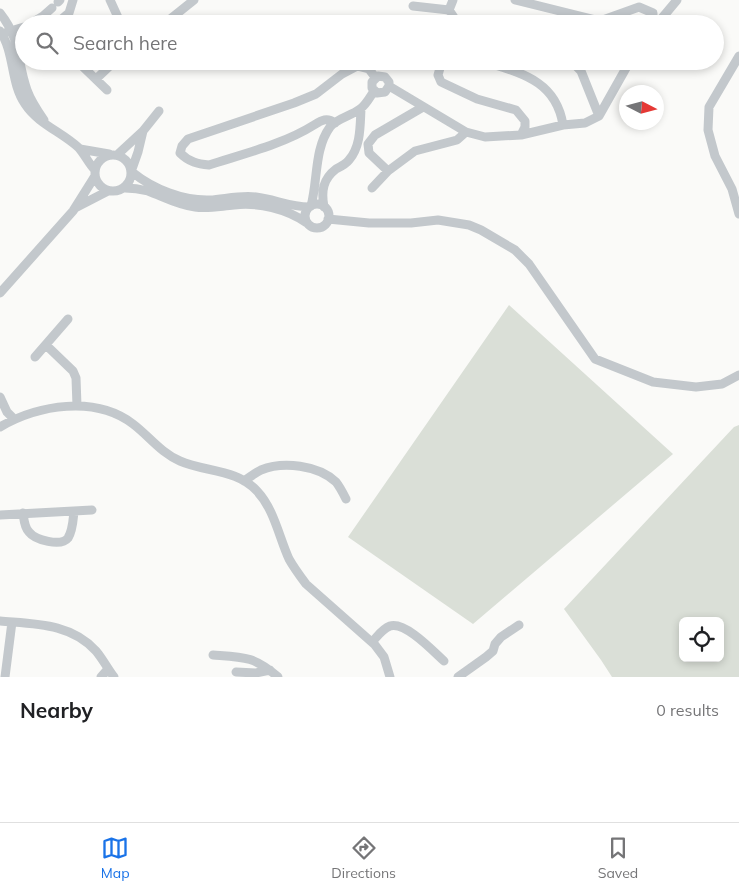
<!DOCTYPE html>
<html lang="en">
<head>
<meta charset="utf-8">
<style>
  :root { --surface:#fff; --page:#f2f2f2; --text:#202124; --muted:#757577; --line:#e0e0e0; --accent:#1a73e8 }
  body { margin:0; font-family:Mulish,sans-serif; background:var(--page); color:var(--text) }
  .controls { position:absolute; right:15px; bottom:15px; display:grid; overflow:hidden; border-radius:8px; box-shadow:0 2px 8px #0003 }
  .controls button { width:45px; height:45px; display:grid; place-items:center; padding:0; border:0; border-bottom:1px solid var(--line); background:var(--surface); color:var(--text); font:25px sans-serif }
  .compass { position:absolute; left:619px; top:85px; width:45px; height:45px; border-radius:50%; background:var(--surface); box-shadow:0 2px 8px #0003; rotate:96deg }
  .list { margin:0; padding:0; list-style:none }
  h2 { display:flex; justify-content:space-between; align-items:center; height:65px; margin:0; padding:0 20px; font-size:21px }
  h2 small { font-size:16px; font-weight:400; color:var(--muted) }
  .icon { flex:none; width:28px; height:28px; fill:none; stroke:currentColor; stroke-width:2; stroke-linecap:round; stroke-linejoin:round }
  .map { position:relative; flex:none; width:739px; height:677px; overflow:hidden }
  .search { position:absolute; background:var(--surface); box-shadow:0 2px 8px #0003; left:15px; right:15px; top:15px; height:55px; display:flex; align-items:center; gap:12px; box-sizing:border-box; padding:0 18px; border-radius:28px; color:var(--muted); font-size:19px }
  .sheet { height:145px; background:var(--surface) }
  nav { display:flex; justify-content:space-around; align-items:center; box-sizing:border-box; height:70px; border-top:1px solid var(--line); background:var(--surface); font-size:14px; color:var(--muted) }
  nav a { display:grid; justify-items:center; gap:2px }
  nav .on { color:var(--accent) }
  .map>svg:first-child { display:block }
  .green { fill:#dadfd7; fill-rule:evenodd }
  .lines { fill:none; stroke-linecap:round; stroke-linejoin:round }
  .minor { stroke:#c3c8cc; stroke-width:9 }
</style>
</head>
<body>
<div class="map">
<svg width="739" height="677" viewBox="0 0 739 677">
  <rect width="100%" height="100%" fill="#fafaf8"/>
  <path class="green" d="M 509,305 L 673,454 L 473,624 L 348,537 Z
    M 739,425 L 739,677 L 612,677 L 601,660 L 564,609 L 734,427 ZM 683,621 L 720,621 L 720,658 L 683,658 Z"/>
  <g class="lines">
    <path class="minor" d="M 110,0 L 121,24
      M 453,0 L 449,10 L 455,19 L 468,24
      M 515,0 L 600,21 L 639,7 L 653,13 L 653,24
      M 58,2 L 60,0
      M 413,6 L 449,10
      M 0,13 C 22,41 16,59 27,90 C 31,101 37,110 44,120
      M 30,24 L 43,16 L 52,8
      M 56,24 L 69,13 L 73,0
      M 164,24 L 194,0
      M 657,24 L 677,0
      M 0,31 C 15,53 10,82 25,104 C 38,124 62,132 79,148 C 85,155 89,164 95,170
      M 7,32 L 24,27
      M 739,56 L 709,107 L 708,130 L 715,156 L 732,189 L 739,214
      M 77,61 L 107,90
      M 442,61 L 438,75 L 441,82 L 477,99 L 516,110 L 525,121 L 525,127 L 521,135
      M 483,61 C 520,73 556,80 563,125
      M 571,61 L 581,71 L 599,116
      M 96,79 L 115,61
      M 389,86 L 385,92 L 377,93 L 372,88 L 372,82 L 378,76 L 385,77 L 389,82 L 389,86 L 466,132 L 485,137 L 521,135 L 563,125 L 585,123 L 599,116 L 630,61
      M 423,107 L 375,135 L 368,144 L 369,153 L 388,171 L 415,151 L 457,140 L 466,132
      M 335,123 C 327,117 322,120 314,125 C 284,144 243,154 209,165 C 198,164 189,162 180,153 L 182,146 L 188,139 L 294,103 L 316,94 L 342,74 L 357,66 L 369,69 L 375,77
      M 80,149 L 109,154
      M95 173a18 18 0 1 1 36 0a18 18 0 1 1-36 0Z
      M 117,155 L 143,131 L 159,111
      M 132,169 L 138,152 L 143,131
      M 132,172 C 153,189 183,201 210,200 C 225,199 241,195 256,197 C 274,199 290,207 309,207
      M 125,188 C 133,188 140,189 148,191 C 164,197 178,205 195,207 C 208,209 221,206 234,205 C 258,202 287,209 307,223
      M 372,188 L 388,171
      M305 216a12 12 0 1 1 24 0a12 12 0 1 1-24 0Z
      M 311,206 C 318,180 314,149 330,127 C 337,118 351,116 360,109 C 366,105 370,97 374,91
      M 77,207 L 108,191
      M 324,207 C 321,191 323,179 336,169 C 340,167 346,164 349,160 C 361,146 360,126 361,109
      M 328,219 L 369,223 L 411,223 L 438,220 L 469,225 L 481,230 L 515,250 L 529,264 L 595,359 L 653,382 L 696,387 L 722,384 L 739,375
      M 0,293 L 73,211 L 95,176
      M 46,345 L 73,371 L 76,378 L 77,406
      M 35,357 L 68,319
      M 0,397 L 7,412 L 14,419
      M 0,427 C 38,405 95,395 133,424 C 149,436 161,453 180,461 C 205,472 237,469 257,491 C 274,509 279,537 289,559 C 294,568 300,576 306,584 L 375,645 L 384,657 L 390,677
      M 244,481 C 250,477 255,473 261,470 C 283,461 318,465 336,482 C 340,487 343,493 346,499
      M 23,513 C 24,519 24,527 29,532 C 35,540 61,547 68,538 C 73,530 73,520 74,511
      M 0,515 L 92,510
      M 0,621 C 34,624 71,623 96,651 C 102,658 108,669 114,677
      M 372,642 C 377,637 382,629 390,626 C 405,621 433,651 444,661
      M 213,655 C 243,657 254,656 278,677
      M 236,672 L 256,673 L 270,670
      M 5,677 L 12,622
      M 101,677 L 108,669
      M 458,677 L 486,657 L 493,651 L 495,644 L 501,637 L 519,625"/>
  </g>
</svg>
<div class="controls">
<button><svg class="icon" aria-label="locate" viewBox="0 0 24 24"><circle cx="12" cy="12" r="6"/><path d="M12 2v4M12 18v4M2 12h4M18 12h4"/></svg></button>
</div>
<svg class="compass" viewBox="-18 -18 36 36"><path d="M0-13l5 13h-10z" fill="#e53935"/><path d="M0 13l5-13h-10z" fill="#757577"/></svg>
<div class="search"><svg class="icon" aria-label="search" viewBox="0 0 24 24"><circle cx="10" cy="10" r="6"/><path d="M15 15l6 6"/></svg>Search here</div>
</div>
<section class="sheet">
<h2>Nearby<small>0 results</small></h2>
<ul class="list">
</ul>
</section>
<nav>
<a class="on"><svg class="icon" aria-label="map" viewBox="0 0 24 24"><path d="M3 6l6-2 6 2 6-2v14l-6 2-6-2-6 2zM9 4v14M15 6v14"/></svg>Map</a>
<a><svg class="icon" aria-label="directions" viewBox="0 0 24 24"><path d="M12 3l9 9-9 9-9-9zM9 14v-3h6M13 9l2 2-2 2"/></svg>Directions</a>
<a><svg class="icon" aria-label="saved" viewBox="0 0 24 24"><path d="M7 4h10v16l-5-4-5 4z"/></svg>Saved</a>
</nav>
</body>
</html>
